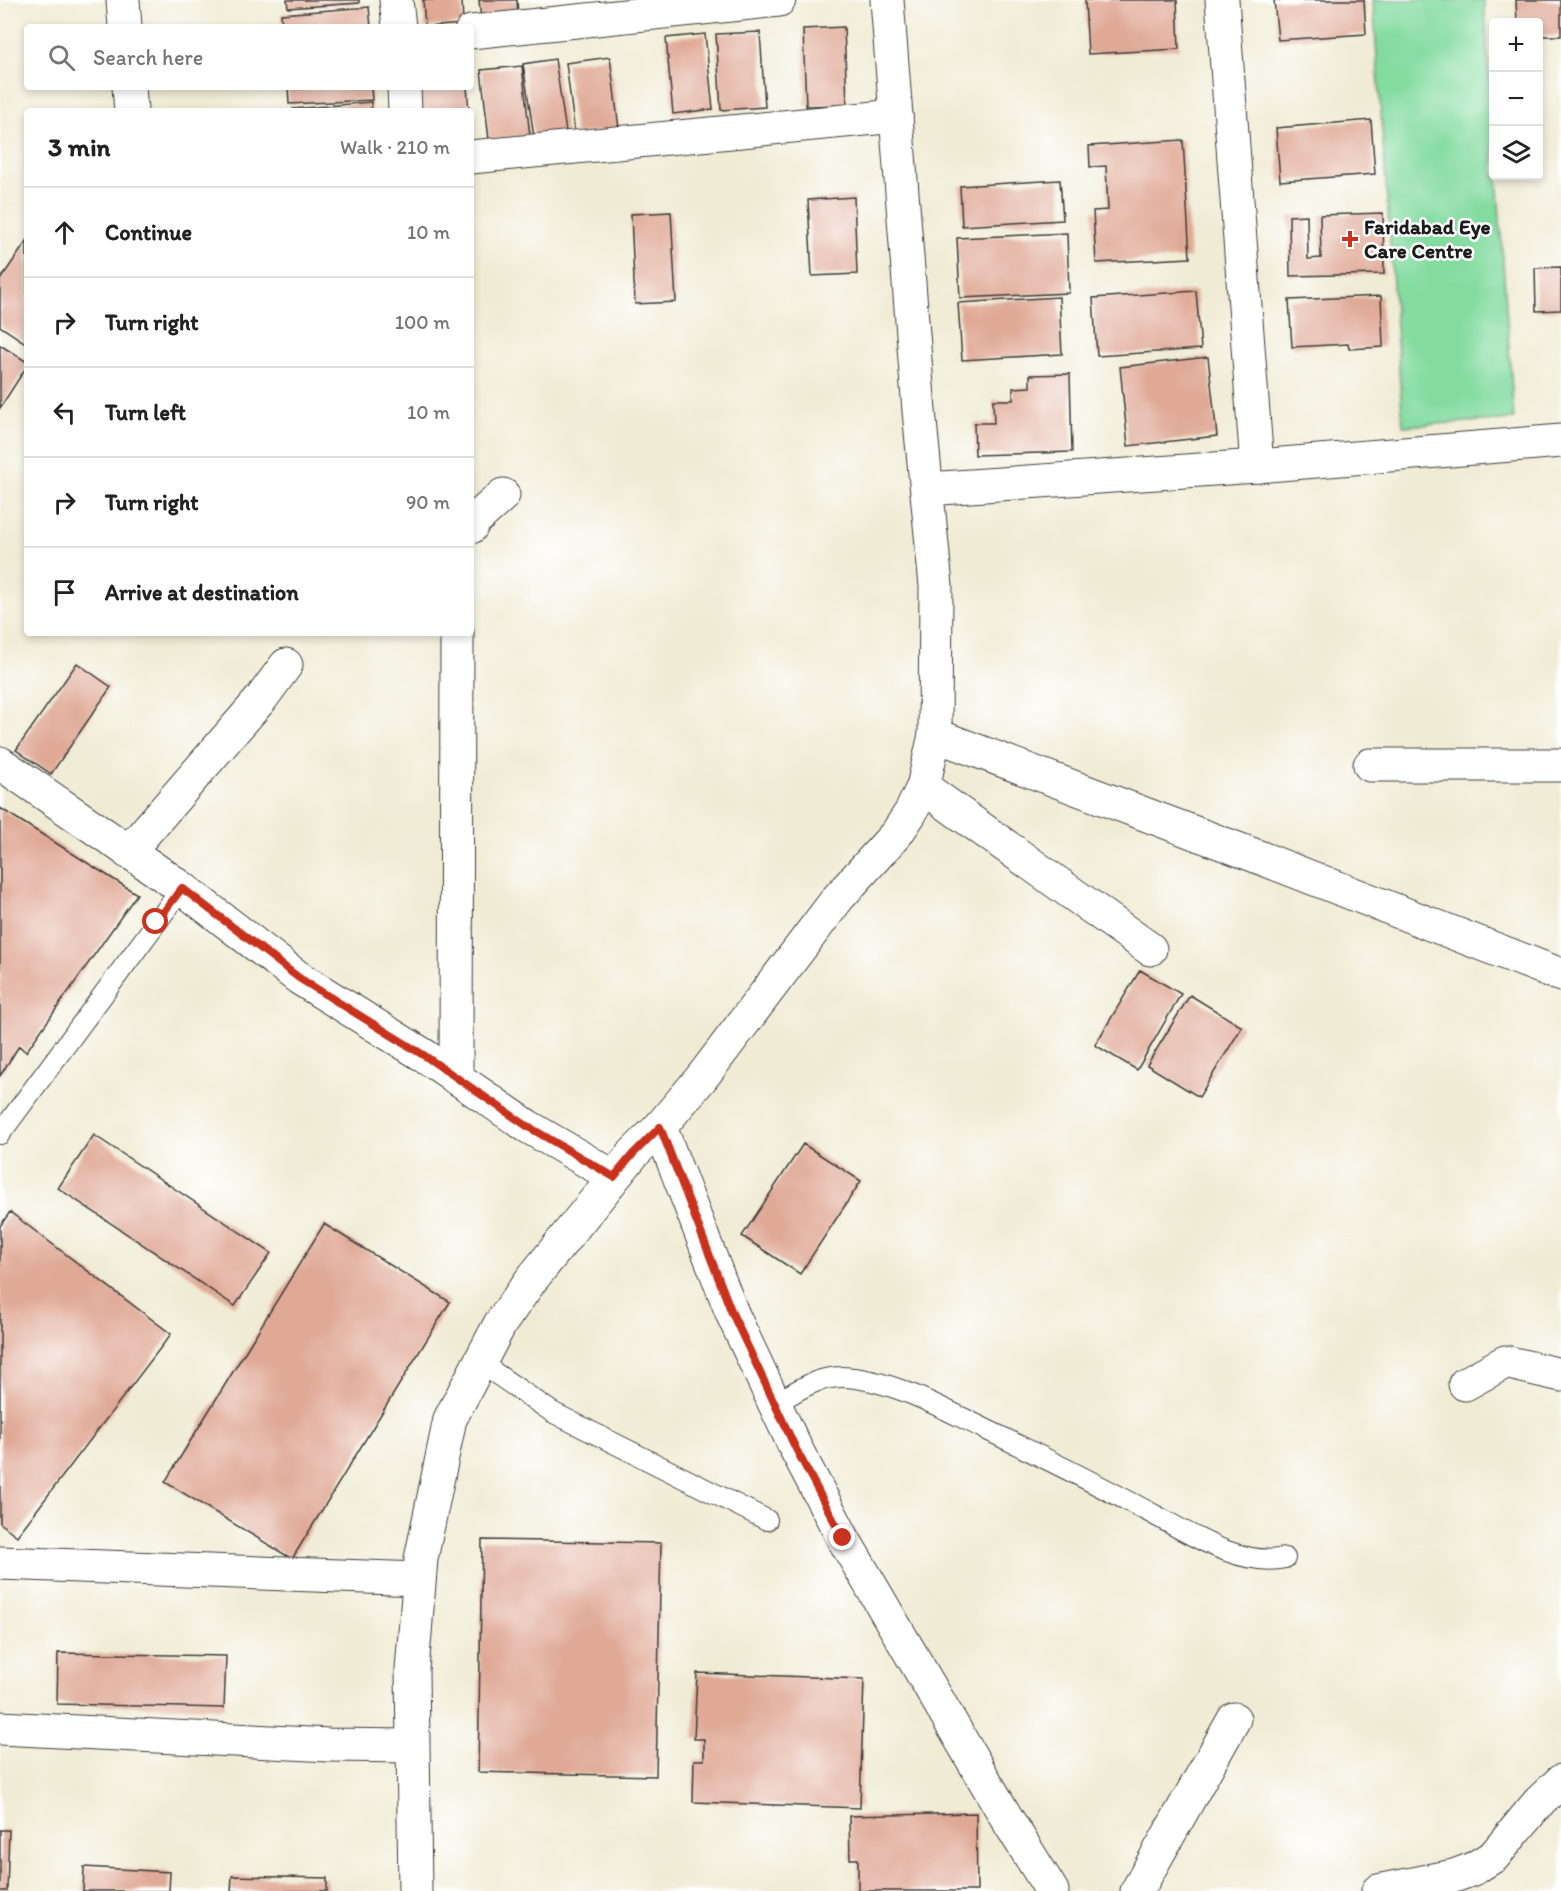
<!DOCTYPE html>
<html lang="en">
<head>
<meta charset="utf-8">
<style>
  :root { --surface:#fff; --page:#f6f6f6; --text:#222; --muted:#767676; --line:#e0e0e0 }
  body { margin:0; font-family:Itim,sans-serif; background:var(--page); color:var(--text) }
  .controls { position:absolute; right:18px; top:18px; display:grid; overflow:hidden; border-radius:6px; box-shadow:0 3px 9px #0003 }
  .controls button { width:54px; height:54px; display:grid; place-items:center; padding:0; border:0; border-bottom:2px solid var(--line); background:var(--surface); color:var(--text); font:30px sans-serif }
  .stop { position:absolute; width:18px; height:18px; margin:-14px; border:4px solid #c8321e; border-radius:50%; background:#fff }
  .stop.end { background:#c8321e; border-color:#fff; box-shadow:0 2px 6px #0008 }
  .list { margin:0; padding:0; list-style:none }
  h2 { display:flex; justify-content:space-between; align-items:center; height:78px; margin:0; padding:0 24px; font-size:26px }
  h2 small { font-size:20px; font-weight:400; color:var(--muted) }
  .list li { display:grid; grid-template-columns:39px 1fr auto; gap:18px; align-items:center; box-sizing:border-box; height:90px; padding:0 24px; border-top:2px solid var(--line) }
  .list b { display:block; font-size:22px; white-space:nowrap }
  .list em { font-size:20px; font-style:normal; color:var(--muted) }
  .icon { flex:none; width:33px; height:33px; fill:none; stroke:currentColor; stroke-width:2; stroke-linecap:round; stroke-linejoin:round }
  .map { position:relative; flex:none; width:1561px; height:1891px; overflow:hidden }
  .search { position:absolute; background:var(--surface); box-shadow:0 3px 9px #0003; left:24px; top:24px; width:450px; height:66px; display:flex; align-items:center; gap:15px; box-sizing:border-box; padding:0 21px; border-radius:6px; color:var(--muted); font-size:22px }
  .panel { position:absolute; background:var(--surface); box-shadow:0 3px 9px #0003; left:24px; top:108px; width:450px; height:528px; border-radius:6px }
  .map>svg:first-child { display:block }
  .green { fill:#84dba0; stroke:#507c5e; stroke-width:1.5 }
  .building { fill:#e0a996 }
  .lines { fill:none; stroke-linecap:round; stroke-linejoin:round }
  .service-casing { stroke:#3c3b38; stroke-width:22 }
  .minor-casing { stroke:#3c3b38; stroke-width:35 }
  .tertiary-casing { stroke:#3c3b38; stroke-width:35 }
  .service { stroke:#fff; stroke-width:20 }
  .minor { stroke:#fff; stroke-width:33 }
  .tertiary { stroke:#fff; stroke-width:33 }
  .route { stroke:#c8321e; stroke-width:8 }
  .poi-dot { fill:#c8321e; stroke:#fff; stroke-width:2 }
  .labels { text-anchor:middle; stroke-width:5; stroke-linejoin:round; paint-order:stroke }
  .poi-label { font-size:21px; font-weight:bold; fill:#1c1c1c; stroke:#fff; text-anchor:start }
</style>
</head>
<body>
<div class="map">
<svg width="1561" height="1891" viewBox="0 0 1561 1891">
  <rect width="100%" height="100%" fill="#fff"/>
  <filter id="ink" filterUnits="userSpaceOnUse"><feTurbulence type="fractalNoise" baseFrequency=".0167" numOctaves="2"/><feDisplacementMap in="SourceGraphic" scale="12" xChannelSelector="R" yChannelSelector="G"/><feConvolveMatrix kernelMatrix="1 2 1 2 8 2 1 2 1" color-interpolation-filters="sRGB"/></filter>
  <filter id="wash" filterUnits="userSpaceOnUse"><feTurbulence type="fractalNoise" baseFrequency=".008" numOctaves="4" result="noise"/><feDisplacementMap in="SourceGraphic" scale="24" xChannelSelector="R" yChannelSelector="G"/><feGaussianBlur stdDeviation="1.35" result="paint"/><feColorMatrix in="noise" values="0 0 0 0 0 0 0 0 0 0 0 0 0 0 0 0 0 1.4 0 .05"/><feComposite in="paint" operator="in"/></filter>
  <g filter="url(#wash)">
    <rect width="100%" height="100%" fill="#f0ebd4"/>
    <path class="green" d="M 1373,0 L 1484,0 L 1493,130 L 1494,176 L 1497,176 L 1514,419 L 1403,426 Z"/>
    <g id="blocks">
      <path class="building" d="M 287,0 L 359,0 L 359,3 L 288,8 Z
        M 423,0 L 462,0 L 463,24 L 425,27 Z
        M 479,0 L 517,0 L 518,16 L 481,20 Z
        M 1085,0 L 1177,0 L 1179,49 L 1088,54 Z
        M 1274,0 L 1364,0 L 1366,34 L 1278,40 Z
        M 1516,0 L 1561,0 L 1561,36 L 1538,36 L 1538,22 L 1517,22 Z
        M 369,7 L 371,27 L 282,27 L 281,14 Z
        M 844,27 L 847,105 L 806,106 L 803,29 Z
        M 760,32 L 765,107 L 721,110 L 716,34 Z
        M 705,34 L 713,109 L 673,114 L 666,38 Z
        M 610,57 L 619,129 L 575,134 L 566,63 Z
        M 555,59 L 566,132 L 534,137 L 523,64 Z
        M 522,66 L 530,136 L 489,140 L 481,70 Z
        M 288,87 L 371,87 L 372,100 L 289,104 Z
        M 419,87 L 467,87 L 469,111 L 421,111 Z
        M 371,102 L 372,111 L 293,111 L 293,109 Z
        M 1371,120 L 1375,174 L 1280,181 L 1276,128 Z
        M 1183,140 L 1190,258 L 1096,263 L 1093,211 L 1108,210 L 1106,166 L 1090,167 L 1089,146 Z
        M 1060,180 L 1063,220 L 962,226 L 960,186 Z
        M 854,197 L 857,274 L 812,276 L 808,200 Z
        M 671,212 L 676,302 L 635,304 L 631,214 Z
        M 1383,213 L 1384,274 L 1290,276 L 1289,216 L 1307,215 L 1308,259 L 1321,258 L 1320,215 Z
        M 1067,233 L 1069,293 L 960,298 L 957,238 Z
        M 27,241 L 27,344 L 0,326 L 0,280 Z
        M 1561,267 L 1561,310 L 1536,311 L 1535,268 Z
        M 1196,291 L 1201,349 L 1097,356 L 1093,298 Z
        M 1381,296 L 1383,347 L 1349,349 L 1348,344 L 1292,347 L 1289,300 Z
        M 1059,297 L 1062,354 L 962,360 L 958,303 Z
        M 0,345 L 27,362 L 27,366 L 0,408 Z
        M 1208,357 L 1217,436 L 1128,446 L 1120,367 Z
        M 1070,374 L 1072,452 L 975,455 L 974,423 L 994,423 L 993,400 L 1013,400 L 1013,388 L 1030,387 L 1030,375 Z
        M 77,663 L 111,687 L 51,774 L 16,750 Z
        M 0,808 L 137,894 L 26,1052 L 19,1046 L 0,1076 Z
        M 1140,970 L 1181,994 L 1137,1070 L 1095,1045 Z
        M 1190,995 L 1242,1027 L 1199,1097 L 1147,1065 Z
        M 94,1135 L 271,1253 L 235,1306 L 58,1188 Z
        M 803,1144 L 861,1181 L 800,1274 L 742,1236 Z
        M 10,1212 L 171,1334 L 17,1536 L 0,1523 L 0,1226 Z
        M 324,1224 L 450,1302 L 292,1559 L 165,1482 Z
        M 482,1540 L 661,1543 L 656,1776 L 478,1772 Z
        M 58,1653 L 226,1656 L 224,1708 L 57,1704 Z
        M 697,1673 L 864,1679 L 860,1808 L 693,1802 L 694,1760 L 704,1760 L 704,1739 L 694,1739 Z
        M 976,1813 L 977,1891 L 858,1891 L 858,1859 L 850,1859 L 849,1816 Z
        M 0,1830 L 9,1830 L 7,1891 L 0,1891 Z
        M 84,1867 L 170,1872 L 169,1891 L 83,1891 Z
        M 232,1876 L 327,1878 L 327,1891 L 231,1891 Z"/>
    </g>
  </g>
  <g filter="url(#ink)">
    <use href="#blocks" fill-opacity="0" stroke="#3c3b38" stroke-width="1.5"/>
    <g class="lines">
      <defs>
        <path id="service" d="M 0,1134 L 182,888
          M 479,1362 L 552,1412 L 767,1520
          M 775,1404 C 796,1391 816,1377 842,1377 C 888,1378 942,1408 983,1428 C 1043,1457 1103,1487 1162,1519 C 1197,1538 1244,1567 1285,1558"/>
        <path id="minor" d="M 123,0 L 125,27
          M 396,0 L 399,27
          M 1222,0 L 1257,466
          M 471,32 L 779,0
          M 129,87 L 131,111
          M 404,87 L 405,111
          M 471,157 L 896,116
          M 471,527 L 474,521 L 503,495
          M 935,735 L 1256,856 L 1561,975
          M 1370,765 L 1561,765
          M 923,787 L 1150,949
          M 128,852 L 261,699 L 286,665
          M 456,1078 L 457,633
          M 660,1127 L 732,1313 L 796,1449 L 843,1538 L 1009,1822 L 1052,1891
          M 1465,1384 L 1505,1362 L 1561,1375
          M 0,1563 L 419,1579
          M 0,1728 L 329,1745 L 412,1746
          M 1137,1891 L 1234,1719
          M 1378,1891 L 1454,1876 L 1473,1869 L 1494,1856 L 1538,1803 L 1561,1781"/>
        <path id="tertiary" d="M 927,489 L 1257,466 L 1561,441
          M 0,763 L 182,888 L 299,978 L 425,1056 L 527,1126 L 614,1177
          M 415,1891 L 412,1670 L 421,1559 L 450,1419 L 500,1324 L 531,1280 L 633,1154 L 660,1127 L 703,1076 L 838,898 L 897,833 L 911,812 L 923,787 L 935,735 L 936,586 L 919,411 L 887,0"/>
      </defs>
      <use href="#service" class="service-casing"/>
      <use href="#minor" class="minor-casing"/>
      <use href="#tertiary" class="tertiary-casing"/>
      <use href="#service" class="service"/>
      <use href="#minor" class="minor"/>
      <use href="#tertiary" class="tertiary"/>
    </g>
  </g>
  <g class="lines" filter="url(#ink)">
    <path class="route" d="M 156,922 L 182,888 L 299,978 L 425,1056 L 527,1126 L 614,1177 L 633,1154 L 660,1127 L 732,1313 L 796,1449 L 843,1538"/>
  </g>
  <path class="poi-dot" d="M1347 230h6v6h6v6h-6v6h-6v-6h-6v-6h6z"/>
  <g class="labels">
    <g class="poi-label">
      <text x="1364" y="234">Faridabad Eye<tspan x="1364" dy="24">Care Centre</tspan></text>
    </g>
  </g>
</svg>
<div class="controls">
<button>+</button>
<button>−</button>
<button><svg class="icon" aria-label="layers" viewBox="0 0 24 24"><path d="M12 4l9 5-9 5-9-5zM3 14l9 5 9-5"/></svg></button>
</div>
<div class="stop" style="left:156px;top:922px"></div>
<div class="stop end" style="left:843px;top:1538px"></div>
<div class="search"><svg class="icon" aria-label="search" viewBox="0 0 24 24"><circle cx="10" cy="10" r="6"/><path d="M15 15l6 6"/></svg>Search here</div>
<section class="panel">
<h2>3 min<small>Walk · 210 m</small></h2>
<ul class="list">
<li><svg class="icon" aria-label="ahead" viewBox="0 0 24 24"><path d="M12 20V5M6 11l6-6 6 6"/></svg><div><b>Continue</b></div><em>10 m</em></li>
<li><svg class="icon" aria-label="right" viewBox="0 0 24 24"><path d="M7 20v-9h11M14 6l5 5-5 5"/></svg><div><b>Turn right</b></div><em>100 m</em></li>
<li><svg class="icon" aria-label="left" viewBox="0 0 24 24"><path d="M17 20v-9H6M10 6l-5 5 5 5"/></svg><div><b>Turn left</b></div><em>10 m</em></li>
<li><svg class="icon" aria-label="right" viewBox="0 0 24 24"><path d="M7 20v-9h11M14 6l5 5-5 5"/></svg><div><b>Turn right</b></div><em>90 m</em></li>
<li><svg class="icon" aria-label="arrive" viewBox="0 0 24 24"><path d="M6 21V4h12l-3 4 3 4H6"/></svg><div><b>Arrive at destination</b></div></li>
</ul>
</section>
</div>
</body>
</html>
